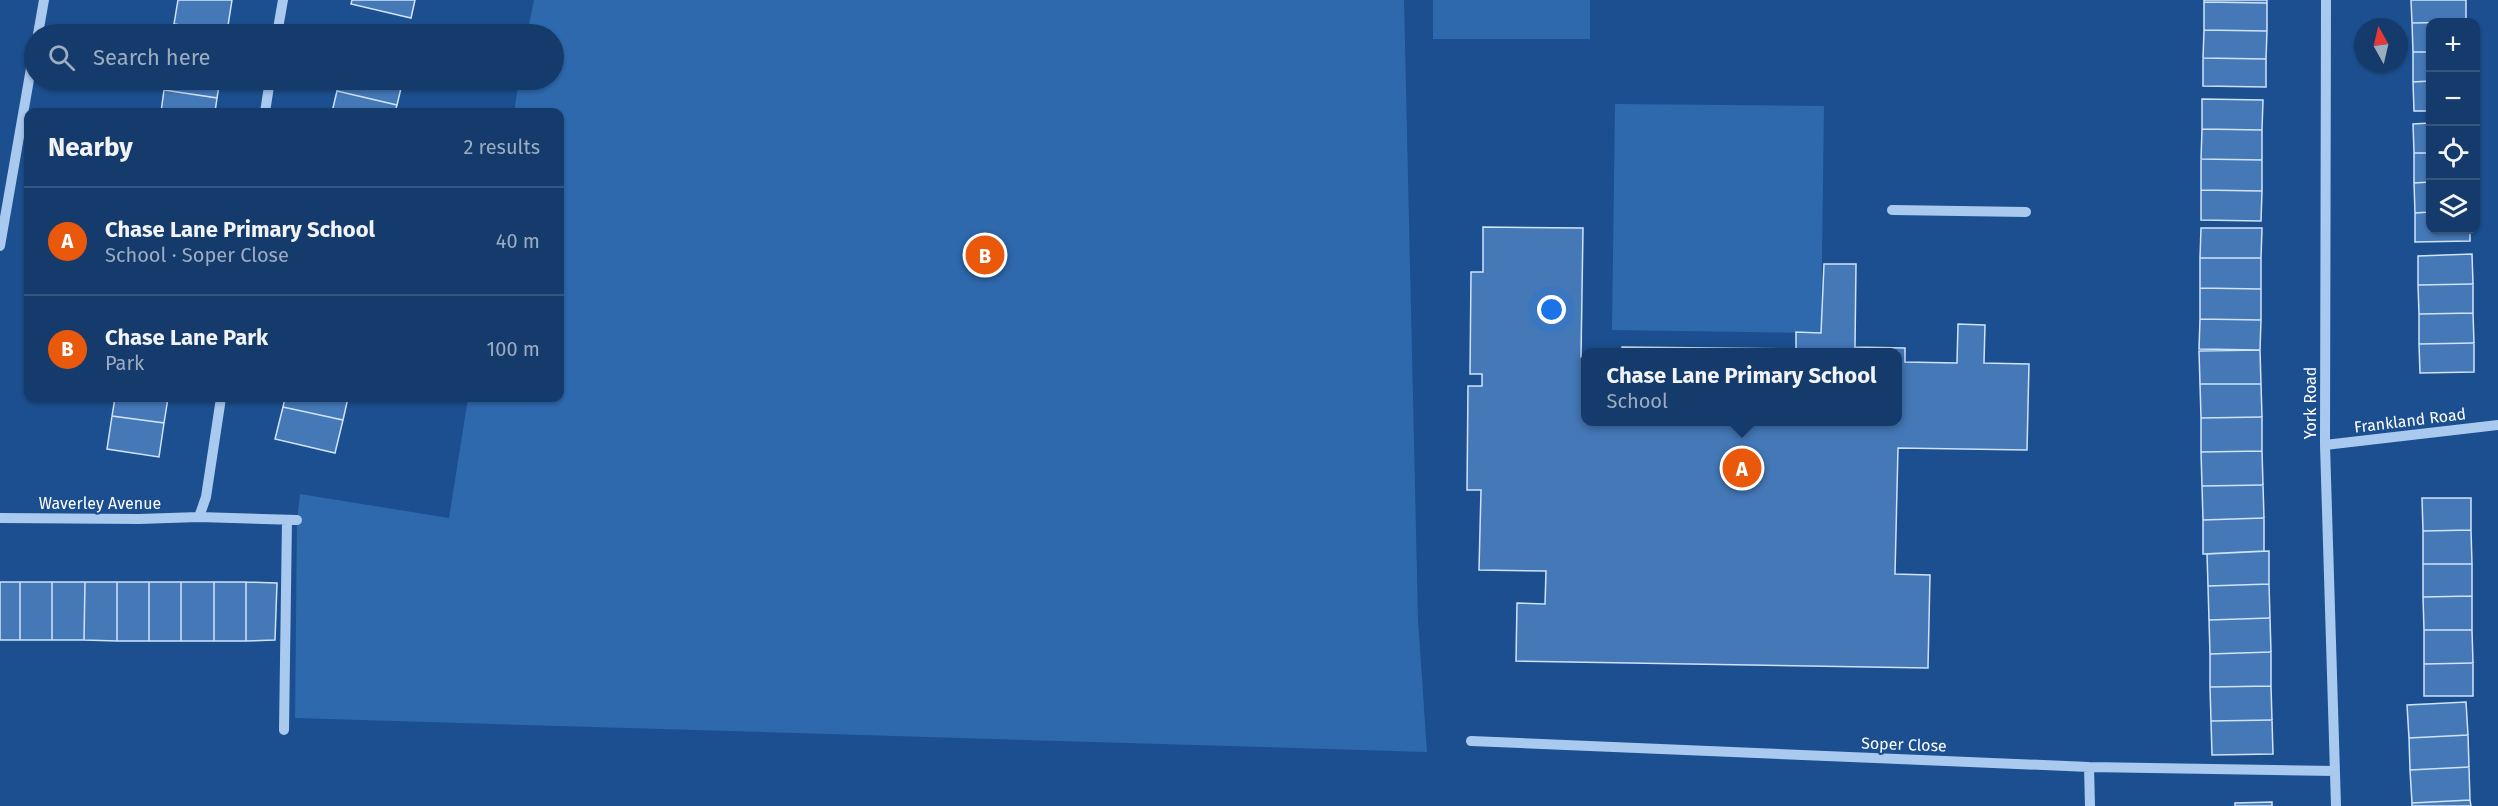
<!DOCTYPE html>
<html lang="en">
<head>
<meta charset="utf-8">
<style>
  :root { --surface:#143b6b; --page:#1d4271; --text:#f1f3f6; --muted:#9dadc1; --line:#33557e; --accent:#ea580c }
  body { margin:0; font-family:"Fira Sans",sans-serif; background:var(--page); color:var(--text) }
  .controls { position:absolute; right:18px; top:18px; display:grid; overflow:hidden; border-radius:12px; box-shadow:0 2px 4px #0004 }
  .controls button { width:54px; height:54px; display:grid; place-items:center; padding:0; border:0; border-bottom:2px solid var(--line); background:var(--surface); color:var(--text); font:30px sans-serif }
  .compass { position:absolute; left:2354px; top:18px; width:54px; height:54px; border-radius:50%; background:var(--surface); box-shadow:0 2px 4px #0004; rotate:352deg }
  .you { position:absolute; left:1552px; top:310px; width:21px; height:21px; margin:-15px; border:4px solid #fff; border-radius:50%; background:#1a73e8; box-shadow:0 0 0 9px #1a73e833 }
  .badge { display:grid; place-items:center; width:39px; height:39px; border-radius:50%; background:var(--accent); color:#fff; font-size:20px; font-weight:700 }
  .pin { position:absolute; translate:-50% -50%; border:3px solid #fff; box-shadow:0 2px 6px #0006 }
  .popup { position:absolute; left:1581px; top:348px; width:321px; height:78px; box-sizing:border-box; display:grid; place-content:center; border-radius:12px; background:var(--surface); filter:drop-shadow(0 2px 4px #0005); font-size:20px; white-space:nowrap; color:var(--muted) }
  .popup b { font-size:22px; color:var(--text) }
  .popup::after { content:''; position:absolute; left:50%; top:100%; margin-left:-12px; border:12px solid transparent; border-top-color:var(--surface) }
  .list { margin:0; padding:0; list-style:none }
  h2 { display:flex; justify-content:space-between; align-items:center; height:78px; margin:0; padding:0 24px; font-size:26px }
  h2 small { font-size:20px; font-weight:400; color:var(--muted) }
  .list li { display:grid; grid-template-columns:39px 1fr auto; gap:18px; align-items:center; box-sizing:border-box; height:108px; padding:0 24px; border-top:2px solid var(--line) }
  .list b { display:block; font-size:22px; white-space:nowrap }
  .list p { margin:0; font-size:20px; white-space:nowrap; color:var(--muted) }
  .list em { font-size:20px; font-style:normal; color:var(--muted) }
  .icon { flex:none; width:33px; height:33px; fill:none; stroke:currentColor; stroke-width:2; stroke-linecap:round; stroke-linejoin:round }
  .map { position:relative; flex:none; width:2498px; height:806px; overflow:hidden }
  .search { position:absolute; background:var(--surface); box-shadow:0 2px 4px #0004; left:24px; top:24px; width:540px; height:66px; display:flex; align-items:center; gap:15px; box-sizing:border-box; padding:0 21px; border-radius:33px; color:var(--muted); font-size:22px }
  .panel { position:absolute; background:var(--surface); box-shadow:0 2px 4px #0004; left:24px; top:108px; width:540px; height:294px; border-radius:12px }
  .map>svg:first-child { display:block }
  .green { fill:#2e69ad }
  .building { fill:#4478b7; stroke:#cfe3fa; stroke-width:1.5 }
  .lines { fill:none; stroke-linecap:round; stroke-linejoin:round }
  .minor { stroke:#a9c9ee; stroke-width:10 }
  .labels { text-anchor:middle; stroke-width:4.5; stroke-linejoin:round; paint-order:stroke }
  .street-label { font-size:16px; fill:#fff; stroke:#1b4f8f }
</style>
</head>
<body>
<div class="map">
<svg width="2498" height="806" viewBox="0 0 2498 806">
  <rect width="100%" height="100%" fill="#1b4f8f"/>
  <path class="green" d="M 534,0 L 1404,0 L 1418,620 L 1427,752 L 295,718 L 297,520 L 300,494 L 449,518 L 468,398 L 560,398 L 560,112 L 514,112 L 519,80 L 554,80 L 554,34 L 527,34 Z
    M 1433,0 L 1590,0 L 1590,39 L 1433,39 Z
    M 1615,104 L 1824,106 L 1821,333 L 1612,330 Z"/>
  <path class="building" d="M 178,0 L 232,0 L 227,32 L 174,24 Z
    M 352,0 L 415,0 L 411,18 L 351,4 Z
    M 2204,0 L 2267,0 L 2267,3 L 2204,2 Z
    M 2411,0 L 2466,0 L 2466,22 L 2412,23 Z
    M 2204,2 L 2267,3 L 2267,31 L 2204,30 Z
    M 2412,23 L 2430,23 L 2430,52 L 2413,52 Z
    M 174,24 L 227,32 L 227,34 L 173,34 Z
    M 352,26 L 391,34 L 350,34 Z
    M 2204,30 L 2267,31 L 2266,59 L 2203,58 Z
    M 2413,52 L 2430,52 L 2430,81 L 2413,82 Z
    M 2203,58 L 2266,59 L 2266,87 L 2203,86 Z
    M 166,80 L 220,80 L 217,98 L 164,90 Z
    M 339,80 L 403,80 L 397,105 L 337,91 Z
    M 2430,81 L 2430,111 L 2414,111 L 2413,82 Z
    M 164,90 L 217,98 L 215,112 L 161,112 Z
    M 337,91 L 397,105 L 395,112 L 332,112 Z
    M 2202,99 L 2263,100 L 2262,130 L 2202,129 Z
    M 2430,123 L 2430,153 L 2414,153 L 2413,124 Z
    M 2202,129 L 2262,130 L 2262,160 L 2201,159 Z
    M 2414,153 L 2430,153 L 2430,182 L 2414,183 Z
    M 2201,159 L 2262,160 L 2262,191 L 2201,190 Z
    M 2430,182 L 2430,212 L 2415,213 L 2414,183 Z
    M 2201,190 L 2262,191 L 2261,221 L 2201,220 Z
    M 2430,212 L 2430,230 L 2470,230 L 2470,241 L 2415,242 L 2415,213 Z
    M 1483,227 L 1583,228 L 1581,357 L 1586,357 L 1586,422 L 1898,422 L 1898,352 L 1622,352 L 1622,347 L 1796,349 L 1796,332 L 1821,333 L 1824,264 L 1856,264 L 1855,347 L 1905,348 L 1905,362 L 1957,363 L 1958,324 L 1985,325 L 1984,363 L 2029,364 L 2027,450 L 1898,448 L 1895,574 L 1930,575 L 1928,668 L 1516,661 L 1517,603 L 1545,604 L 1546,571 L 1479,570 L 1481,490 L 1467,490 L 1468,386 L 1482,386 L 1482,374 L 1470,374 L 1471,272 L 1483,272 Z
    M 2201,228 L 2262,228 L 2261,258 L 2200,258 Z
    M 2472,254 L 2473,284 L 2418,285 L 2418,256 Z
    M 2200,258 L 2261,258 L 2261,289 L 2200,288 Z
    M 2473,284 L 2473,313 L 2419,314 L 2418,285 Z
    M 2200,288 L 2261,289 L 2261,320 L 2200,319 Z
    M 2473,313 L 2474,343 L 2419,344 L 2419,314 Z
    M 2200,319 L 2261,320 L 2260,350 L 2199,349 Z
    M 2474,343 L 2474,372 L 2420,373 L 2419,344 Z
    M 2260,350 L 2261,384 L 2200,384 L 2199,351 Z
    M 2200,384 L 2261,384 L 2262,417 L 2201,418 Z
    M 115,398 L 168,398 L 164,423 L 112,416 Z
    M 285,398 L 348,398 L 343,420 L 283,407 Z
    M 283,407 L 343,420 L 335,453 L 275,439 Z
    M 112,416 L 164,423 L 159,457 L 107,449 Z
    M 2262,417 L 2262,451 L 2201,452 L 2201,418 Z
    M 2262,451 L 2263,485 L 2202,486 L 2201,452 Z
    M 2263,485 L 2264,518 L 2203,520 L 2202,486 Z
    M 2422,498 L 2471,498 L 2471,530 L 2423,531 Z
    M 2264,518 L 2264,551 L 2203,554 L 2203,520 Z
    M 2471,530 L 2472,564 L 2423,564 L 2423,531 Z
    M 2269,551 L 2269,584 L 2208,586 L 2207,554 Z
    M 2423,564 L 2472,564 L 2472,596 L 2423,597 Z
    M 0,582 L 20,582 L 20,640 L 0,640 Z
    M 20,582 L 52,582 L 52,640 L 20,640 Z
    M 52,582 L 85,582 L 84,640 L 52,640 Z
    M 85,582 L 117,582 L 117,641 L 84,640 Z
    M 117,582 L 149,582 L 149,641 L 117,641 Z
    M 149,582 L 181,582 L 181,641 L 149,641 Z
    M 181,582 L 214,582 L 214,641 L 181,641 Z
    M 214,582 L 246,582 L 246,641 L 214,641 Z
    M 246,582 L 277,583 L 275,640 L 246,641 Z
    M 2269,584 L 2270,618 L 2209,620 L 2208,586 Z
    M 2472,596 L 2472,630 L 2424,630 L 2423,597 Z
    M 2270,618 L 2271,652 L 2210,654 L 2209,620 Z
    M 2424,630 L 2472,630 L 2473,663 L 2424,664 Z
    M 2271,652 L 2271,686 L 2210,687 L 2210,654 Z
    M 2473,663 L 2473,696 L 2424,696 L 2424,664 Z
    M 2271,686 L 2272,720 L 2211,721 L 2210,687 Z
    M 2466,702 L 2468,735 L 2409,738 L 2407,705 Z
    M 2272,720 L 2273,754 L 2212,755 L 2211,721 Z
    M 2468,735 L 2469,767 L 2410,770 L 2409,738 Z
    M 2469,767 L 2470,800 L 2412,803 L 2410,770 Z
    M 2470,800 L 2471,806 L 2412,806 L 2412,803 Z
    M 2272,802 L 2272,806 L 2235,806 L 2235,803 Z"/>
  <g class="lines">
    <path class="minor" d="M 2326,0 L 2325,445 L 2336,806
      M 38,34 L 44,0
      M 277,34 L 283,0
      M 265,112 L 270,80
      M 1892,210 L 2026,212
      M 0,246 L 34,51
      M 2325,445 L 2498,425
      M 199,517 L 297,520
      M 0,518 L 139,519 L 199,517 L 206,497 L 221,398
      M 284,730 L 287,520
      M 1471,741 L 2089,767 L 2335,771
      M 2089,767 L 2090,806"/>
  </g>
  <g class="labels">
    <g class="street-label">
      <text transform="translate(2310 403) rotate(-90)" y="6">York Road</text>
      <text transform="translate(2410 420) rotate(-7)" y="6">Frankland Road</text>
      <text x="100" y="509">Waverley Avenue</text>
      <text transform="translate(1904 744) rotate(2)" y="6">Soper Close</text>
    </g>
  </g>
</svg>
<div class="controls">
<button>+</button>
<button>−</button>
<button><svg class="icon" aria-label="locate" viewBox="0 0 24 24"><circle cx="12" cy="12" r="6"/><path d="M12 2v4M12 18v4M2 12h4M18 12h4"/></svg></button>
<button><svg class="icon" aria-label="layers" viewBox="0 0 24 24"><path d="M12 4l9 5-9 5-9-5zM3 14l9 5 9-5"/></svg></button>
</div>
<svg class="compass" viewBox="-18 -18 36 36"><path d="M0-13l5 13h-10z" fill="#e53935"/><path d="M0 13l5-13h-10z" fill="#9dadc1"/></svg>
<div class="you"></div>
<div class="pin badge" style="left:1742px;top:468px">A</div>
<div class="popup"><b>Chase Lane Primary School</b>School</div>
<div class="pin badge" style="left:985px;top:255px">B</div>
<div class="search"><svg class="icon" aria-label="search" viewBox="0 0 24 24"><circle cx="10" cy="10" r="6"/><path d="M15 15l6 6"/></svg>Search here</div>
<section class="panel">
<h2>Nearby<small>2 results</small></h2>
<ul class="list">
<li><span class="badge">A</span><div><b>Chase Lane Primary School</b><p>School · Soper Close</p></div><em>40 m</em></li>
<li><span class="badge">B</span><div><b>Chase Lane Park</b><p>Park</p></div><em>100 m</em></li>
</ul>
</section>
</div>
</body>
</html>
